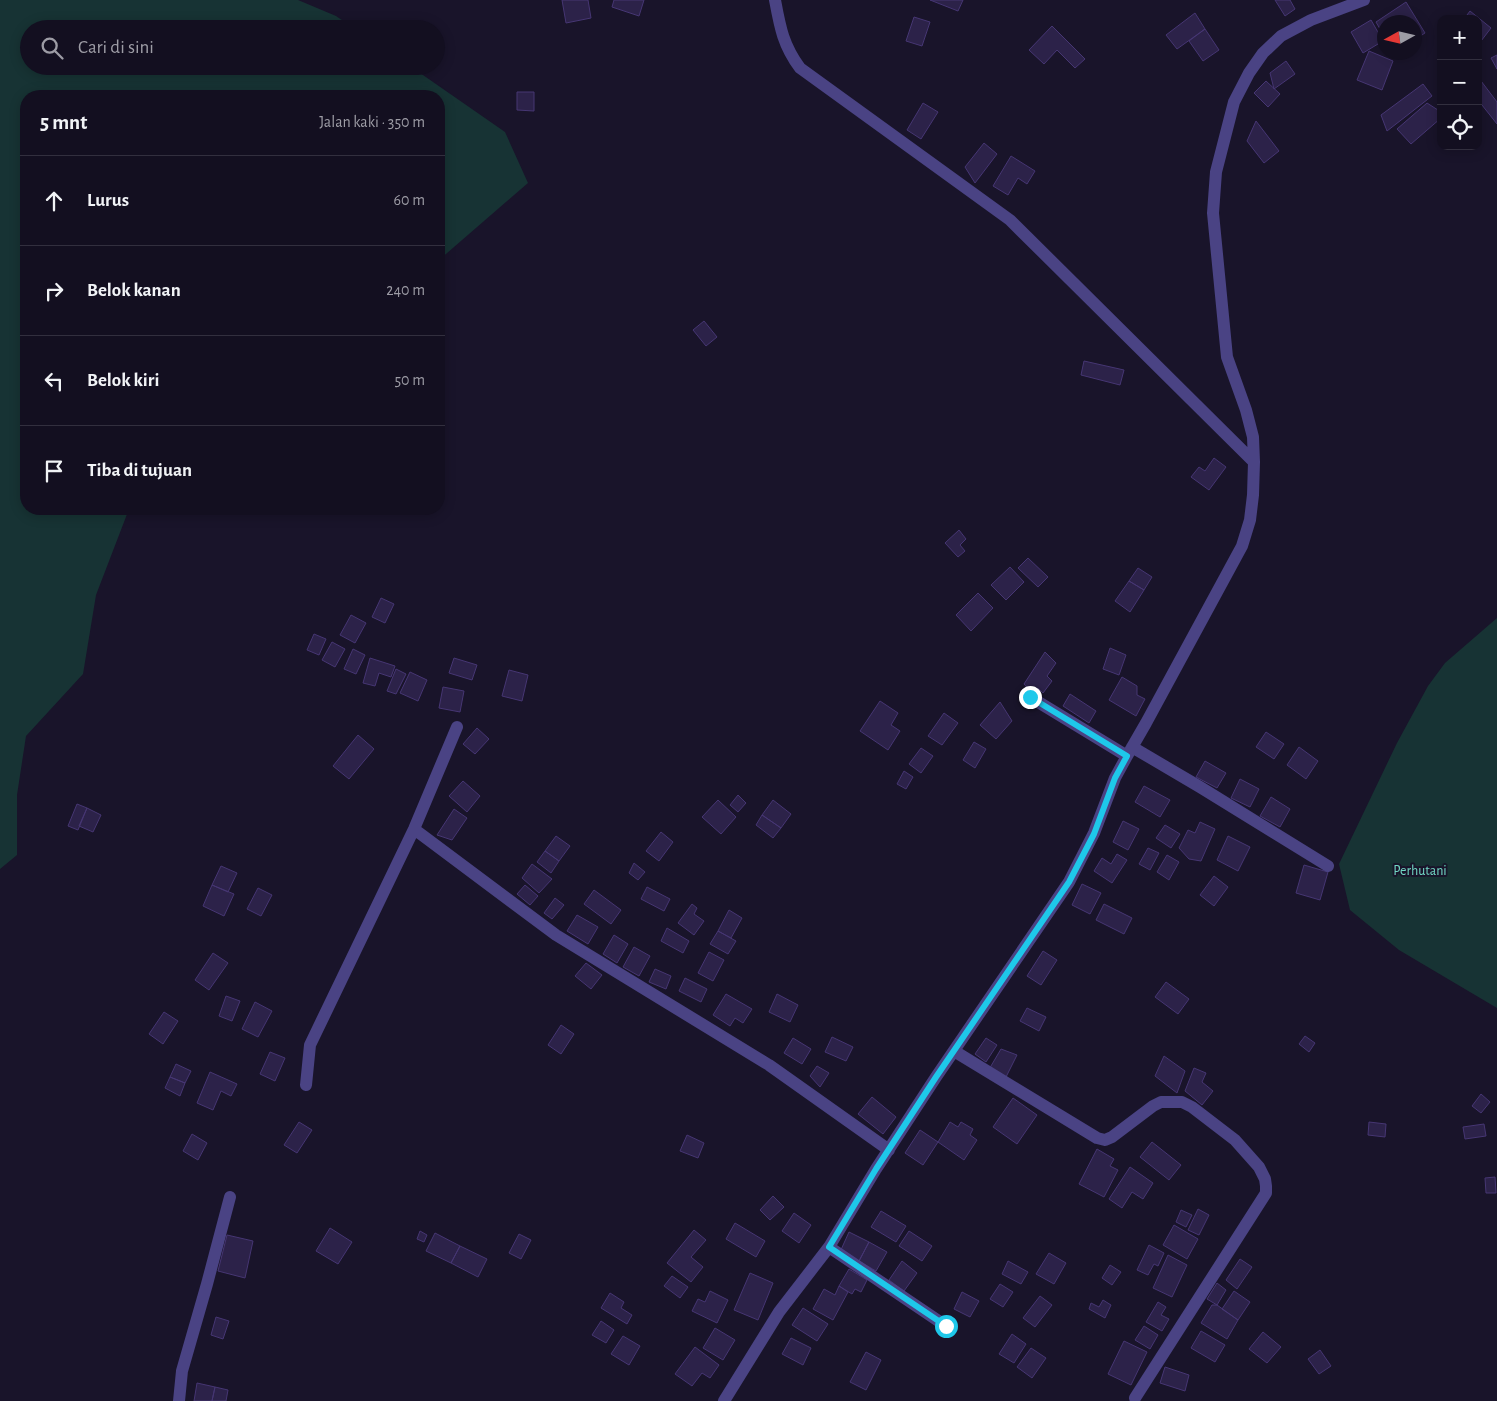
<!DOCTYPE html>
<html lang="id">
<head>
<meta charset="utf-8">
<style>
  :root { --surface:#130f20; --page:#201d2d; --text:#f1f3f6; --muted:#9d9ca5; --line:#322f3e }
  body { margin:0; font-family:"Alegreya Sans",sans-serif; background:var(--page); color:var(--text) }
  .controls { position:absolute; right:15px; top:15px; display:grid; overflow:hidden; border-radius:10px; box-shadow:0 2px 12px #0003 }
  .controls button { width:45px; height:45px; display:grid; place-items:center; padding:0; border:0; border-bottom:1px solid var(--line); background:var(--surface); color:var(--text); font:25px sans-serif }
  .compass { position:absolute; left:1377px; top:15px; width:45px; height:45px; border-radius:50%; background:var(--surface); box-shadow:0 2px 12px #0003; rotate:262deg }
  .stop { position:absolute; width:15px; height:15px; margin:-11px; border:4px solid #1ec8ea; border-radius:50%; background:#fff }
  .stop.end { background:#1ec8ea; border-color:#fff; box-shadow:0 1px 5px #0008 }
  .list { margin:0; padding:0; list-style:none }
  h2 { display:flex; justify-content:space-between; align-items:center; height:65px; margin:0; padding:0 20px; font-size:21px }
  h2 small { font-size:16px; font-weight:400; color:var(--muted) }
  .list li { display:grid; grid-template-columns:32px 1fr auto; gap:15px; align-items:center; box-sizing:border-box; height:90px; padding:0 20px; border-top:1px solid var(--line) }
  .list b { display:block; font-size:19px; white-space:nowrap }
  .list em { font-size:16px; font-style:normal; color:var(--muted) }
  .icon { flex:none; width:28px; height:28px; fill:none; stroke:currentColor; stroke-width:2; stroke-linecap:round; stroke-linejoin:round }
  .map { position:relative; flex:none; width:1497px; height:1401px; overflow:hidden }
  .search { position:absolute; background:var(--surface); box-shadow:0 2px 12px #0003; left:20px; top:20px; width:425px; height:55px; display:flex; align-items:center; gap:12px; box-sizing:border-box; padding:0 18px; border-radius:28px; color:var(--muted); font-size:19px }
  .panel { position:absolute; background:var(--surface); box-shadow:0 2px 12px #0003; left:20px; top:90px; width:425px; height:425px; border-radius:20px }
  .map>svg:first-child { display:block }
  .green { fill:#173334 }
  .building { fill:#2c2249; stroke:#463673 }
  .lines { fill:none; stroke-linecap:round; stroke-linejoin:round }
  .street { stroke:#4a4384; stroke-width:12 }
  .route { stroke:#1ec8ea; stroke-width:6 }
  .labels { text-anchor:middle; stroke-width:4; stroke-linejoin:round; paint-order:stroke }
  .park-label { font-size:14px; fill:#71d7c4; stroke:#19142a }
</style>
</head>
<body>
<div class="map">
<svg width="1497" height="1401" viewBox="0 0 1497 1401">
  <rect width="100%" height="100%" fill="#19142a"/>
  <path class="green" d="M 0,0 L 298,0 L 336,16 L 355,29 L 29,29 L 29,66 L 410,66 L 505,132 L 528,183 L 439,260 L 439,96 L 26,96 L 26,509 L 129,509 L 96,595 L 83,674 L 26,736 L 17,795 L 17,855 L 0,869 Z
    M 1497,618 L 1497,1008 L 1399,950 L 1350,910 L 1339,864 L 1397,743 L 1428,686 L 1445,663 Z"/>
  <path class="building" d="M 562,0 L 588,0 L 591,18 L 566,23 Z
    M 614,0 L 644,0 L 639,16 L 612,7 Z
    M 930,0 L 963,0 L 958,11 Z
    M 1275,0 L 1290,0 L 1295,9 L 1285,16 Z
    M 1406,2 L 1425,33 L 1414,40 L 1414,22 L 1384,22 L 1384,36 L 1376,22 Z
    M 1470,11 L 1491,28 L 1478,45 L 1478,19 L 1464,19 Z
    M 1195,13 L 1205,29 L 1177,49 L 1166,35 Z
    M 914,17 L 930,22 L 922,46 L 906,41 Z
    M 1371,20 L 1383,41 L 1363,53 L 1351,32 Z
    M 1052,26 L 1085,59 L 1075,68 L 1057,50 L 1044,64 L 1029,50 Z
    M 1205,29 L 1219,50 L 1203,61 L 1189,41 Z
    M 1369,51 L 1393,61 L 1382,90 L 1357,80 Z
    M 1497,55 L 1497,69 L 1491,58 Z
    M 1286,61 L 1295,74 L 1274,89 L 1270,73 Z
    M 1478,77 L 1497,102 L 1497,124 L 1478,100 Z
    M 1266,81 L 1280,94 L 1268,107 L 1254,93 Z
    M 1423,84 L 1432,96 L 1387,131 L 1381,115 Z
    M 517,92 L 534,92 L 534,111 L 517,110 Z
    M 923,103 L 938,112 L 921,139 L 907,130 Z
    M 1427,103 L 1441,112 L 1441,118 L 1411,144 L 1397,129 Z
    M 1256,121 L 1279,151 L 1264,163 L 1247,141 Z
    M 984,143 L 997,154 L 975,183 L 965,167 Z
    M 1011,156 L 1035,171 L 1027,184 L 1018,178 L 1008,195 L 993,186 Z
    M 704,321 L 717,337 L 706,346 L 693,330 Z
    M 1084,361 L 1124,370 L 1120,385 L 1081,375 Z
    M 1214,458 L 1226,467 L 1209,490 L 1191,477 L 1199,467 L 1205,471 Z
    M 959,530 L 966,539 L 960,545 L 965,551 L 958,557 L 945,543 Z
    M 1028,558 L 1048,577 L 1038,587 L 1018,568 Z
    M 1010,567 L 1024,582 L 1006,600 L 991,585 Z
    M 1138,568 L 1152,577 L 1144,590 L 1129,581 Z
    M 1129,581 L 1144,590 L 1130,612 L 1115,601 Z
    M 978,593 L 993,608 L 971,631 L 956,615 Z
    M 381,598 L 394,604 L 385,623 L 372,617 Z
    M 351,615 L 366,623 L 355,643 L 340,635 Z
    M 314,634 L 326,639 L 319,655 L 307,650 Z
    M 332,642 L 345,649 L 335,667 L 322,660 Z
    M 1110,648 L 1126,655 L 1119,675 L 1103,669 Z
    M 353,649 L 365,655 L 356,674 L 344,669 Z
    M 1045,652 L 1056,663 L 1047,676 L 1052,681 L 1043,693 L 1038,688 L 1033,694 L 1024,684 Z
    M 370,658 L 395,666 L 391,677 L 379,673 L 375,686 L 363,683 Z
    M 454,658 L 477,665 L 472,680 L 449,673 Z
    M 396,669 L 406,674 L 396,694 L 387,691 Z
    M 509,670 L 528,675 L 522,701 L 502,696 Z
    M 410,672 L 427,680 L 418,701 L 400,693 Z
    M 1122,677 L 1137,686 L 1137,695 L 1145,699 L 1136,716 L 1109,700 Z
    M 443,687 L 464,691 L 460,712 L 439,708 Z
    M 1070,694 L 1096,711 L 1089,723 L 1063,706 Z
    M 880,701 L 898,713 L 891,725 L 900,731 L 888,750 L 860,731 Z
    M 1000,702 L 1012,721 L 996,739 L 980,725 Z
    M 944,713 L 958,723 L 942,745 L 928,736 Z
    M 477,728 L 489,739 L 475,754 L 463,744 Z
    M 1266,732 L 1284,744 L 1274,759 L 1256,747 Z
    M 358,735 L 374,749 L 349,779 L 333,766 Z
    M 974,742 L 986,749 L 975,768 L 963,760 Z
    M 1299,747 L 1318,761 L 1306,779 L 1287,765 Z
    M 921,748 L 933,756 L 921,773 L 909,764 Z
    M 1205,761 L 1226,773 L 1217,788 L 1196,777 Z
    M 904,771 L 913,777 L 906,789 L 897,784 Z
    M 1240,779 L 1259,789 L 1250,807 L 1231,798 Z
    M 463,781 L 480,796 L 467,812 L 449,796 Z
    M 1144,786 L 1170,800 L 1160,817 L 1135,802 Z
    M 738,795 L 746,803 L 738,812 L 730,805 Z
    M 1271,797 L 1290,809 L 1280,827 L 1260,816 Z
    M 718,800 L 736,817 L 721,834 L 702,817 Z
    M 773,800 L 791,814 L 781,828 L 762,815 Z
    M 77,804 L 87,808 L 78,830 L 68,826 Z
    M 87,808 L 101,815 L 93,832 L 79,826 Z
    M 454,809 L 467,818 L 452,840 L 437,835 Z
    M 762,815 L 781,828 L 773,838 L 756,825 Z
    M 1123,821 L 1139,829 L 1128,850 L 1113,842 Z
    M 1200,822 L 1215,829 L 1201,861 L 1189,859 L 1179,848 L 1188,830 L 1195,833 Z
    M 1165,825 L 1180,834 L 1171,848 L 1156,838 Z
    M 661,832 L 673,842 L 659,861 L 646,851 Z
    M 556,836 L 570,846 L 559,861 L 545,851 Z
    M 1228,836 L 1250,847 L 1238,871 L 1217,860 Z
    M 1148,848 L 1159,853 L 1150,870 L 1139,864 Z
    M 545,851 L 559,861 L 551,873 L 537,862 Z
    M 1117,854 L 1127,860 L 1112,883 L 1094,871 L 1102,858 L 1111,864 Z
    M 1167,855 L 1179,862 L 1169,880 L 1157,872 Z
    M 634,863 L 645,872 L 638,880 L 629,873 Z
    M 532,864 L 552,879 L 539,893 L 522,878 Z
    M 1304,865 L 1328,872 L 1320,900 L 1296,893 Z
    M 221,866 L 237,873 L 228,892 L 212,885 Z
    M 1214,876 L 1228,887 L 1214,906 L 1200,895 Z
    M 1082,884 L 1101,893 L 1090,914 L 1072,905 Z
    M 212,885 L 234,894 L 224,916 L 203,906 Z
    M 525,885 L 538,896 L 530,905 L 517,894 Z
    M 647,887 L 670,899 L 664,911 L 641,899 Z
    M 258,888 L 272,895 L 261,916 L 247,909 Z
    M 594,890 L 621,910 L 611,924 L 584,904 Z
    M 555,898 L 564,905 L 552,919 L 544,913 Z
    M 692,904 L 697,908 L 694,914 L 704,921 L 694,935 L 678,923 Z
    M 1104,904 L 1132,918 L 1124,934 L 1096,920 Z
    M 729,910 L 742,918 L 731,938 L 718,931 Z
    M 577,915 L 598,927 L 588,944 L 567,931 Z
    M 667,928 L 689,941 L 683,953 L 661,941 Z
    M 718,931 L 736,941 L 728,954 L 710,944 Z
    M 614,935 L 628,944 L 617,963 L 603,954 Z
    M 634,947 L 650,956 L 639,976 L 623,967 Z
    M 1043,951 L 1057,960 L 1041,985 L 1027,976 Z
    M 709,952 L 724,960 L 713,981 L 698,973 Z
    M 213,953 L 228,963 L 209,990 L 195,980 Z
    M 586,963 L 602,975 L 591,989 L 575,976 Z
    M 655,969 L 671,976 L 666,989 L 649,982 Z
    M 685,978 L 707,989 L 701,1002 L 679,991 Z
    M 1166,982 L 1189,999 L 1178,1014 L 1155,997 Z
    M 726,994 L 752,1009 L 743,1023 L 735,1018 L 730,1026 L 713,1015 Z
    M 777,994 L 798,1005 L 790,1022 L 769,1012 Z
    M 226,996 L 240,1001 L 232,1021 L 219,1016 Z
    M 255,1002 L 272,1011 L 258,1037 L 242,1029 Z
    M 1027,1008 L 1046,1017 L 1039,1031 L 1020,1021 Z
    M 164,1012 L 178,1021 L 163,1044 L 149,1034 Z
    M 561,1025 L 574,1034 L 561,1054 L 548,1045 Z
    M 1305,1036 L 1315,1043 L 1309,1052 L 1299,1044 Z
    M 832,1037 L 853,1047 L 846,1061 L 825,1052 Z
    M 793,1038 L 811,1049 L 802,1064 L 784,1053 Z
    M 986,1038 L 997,1045 L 986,1062 L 975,1054 Z
    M 1001,1049 L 1017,1055 L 1005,1079 L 988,1071 Z
    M 270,1052 L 285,1058 L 275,1081 L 260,1074 Z
    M 1164,1056 L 1185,1071 L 1177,1093 L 1155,1076 Z
    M 176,1064 L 191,1071 L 185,1083 L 170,1077 Z
    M 817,1066 L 829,1073 L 820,1087 L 810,1076 Z
    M 1194,1068 L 1206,1073 L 1202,1082 L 1213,1091 L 1202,1105 L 1185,1091 Z
    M 210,1072 L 237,1084 L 231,1096 L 221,1091 L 213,1110 L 197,1103 Z
    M 170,1077 L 185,1083 L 180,1096 L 165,1088 Z
    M 1481,1094 L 1490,1102 L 1481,1113 L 1472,1106 Z
    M 872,1097 L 896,1117 L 883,1134 L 858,1114 Z
    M 1013,1098 L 1037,1115 L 1017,1144 L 993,1127 Z
    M 299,1122 L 312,1130 L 297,1153 L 284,1145 Z
    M 950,1122 L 958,1127 L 961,1122 L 973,1129 L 970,1135 L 977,1140 L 964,1160 L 938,1142 Z
    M 1369,1122 L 1386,1124 L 1385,1137 L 1368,1135 Z
    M 1484,1124 L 1486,1136 L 1465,1139 L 1463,1127 Z
    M 920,1130 L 938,1142 L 923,1165 L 905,1153 Z
    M 192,1134 L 207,1143 L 198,1160 L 183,1151 Z
    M 687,1135 L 704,1143 L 698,1158 L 680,1151 Z
    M 1152,1142 L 1181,1165 L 1169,1180 L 1140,1157 Z
    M 1097,1149 L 1114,1159 L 1110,1166 L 1118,1170 L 1104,1197 L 1079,1184 Z
    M 1130,1167 L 1153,1183 L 1143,1199 L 1132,1192 L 1122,1208 L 1109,1199 Z
    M 1495,1177 L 1496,1193 L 1486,1193 L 1485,1178 Z
    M 773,1196 L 784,1207 L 770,1220 L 760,1210 Z
    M 1198,1209 L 1209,1215 L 1199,1235 L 1188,1230 Z
    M 1181,1210 L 1192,1215 L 1186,1227 L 1176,1222 Z
    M 881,1211 L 906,1226 L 896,1242 L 871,1227 Z
    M 794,1213 L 811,1225 L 799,1243 L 782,1231 Z
    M 735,1223 L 765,1241 L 756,1257 L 726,1239 Z
    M 1174,1225 L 1198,1239 L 1187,1259 L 1163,1245 Z
    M 330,1228 L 352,1242 L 338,1264 L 316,1251 Z
    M 694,1230 L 706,1240 L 691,1257 L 703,1267 L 691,1282 L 667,1263 Z
    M 420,1231 L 427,1235 L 424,1242 L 417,1239 Z
    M 909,1231 L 932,1246 L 922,1261 L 899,1246 Z
    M 849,1232 L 869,1242 L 859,1261 L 840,1252 Z
    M 435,1233 L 460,1246 L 451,1263 L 426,1251 Z
    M 519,1234 L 531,1240 L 521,1259 L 509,1253 Z
    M 227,1235 L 253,1241 L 245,1278 L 218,1271 Z
    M 869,1242 L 887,1252 L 876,1271 L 859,1261 Z
    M 1149,1245 L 1164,1253 L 1158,1266 L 1154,1264 L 1148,1275 L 1137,1270 Z
    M 460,1246 L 487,1259 L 478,1277 L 451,1263 Z
    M 1049,1253 L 1066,1263 L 1054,1284 L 1036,1274 Z
    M 1168,1255 L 1187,1265 L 1172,1297 L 1153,1288 Z
    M 1240,1259 L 1252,1267 L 1237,1289 L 1226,1280 Z
    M 902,1261 L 917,1273 L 904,1291 L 889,1280 Z
    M 1008,1261 L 1028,1272 L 1021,1284 L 1002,1274 Z
    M 1110,1265 L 1121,1272 L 1112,1285 L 1102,1278 Z
    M 849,1269 L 867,1280 L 861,1292 L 855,1289 L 852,1294 L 839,1286 Z
    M 750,1273 L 773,1283 L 758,1320 L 734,1310 Z
    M 672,1276 L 688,1287 L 680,1298 L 664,1286 Z
    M 1217,1283 L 1226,1290 L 1217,1305 L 1207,1299 Z
    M 1000,1284 L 1013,1292 L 1003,1307 L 990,1299 Z
    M 839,1286 L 848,1292 L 833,1320 L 813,1309 L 824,1289 L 835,1295 Z
    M 710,1291 L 728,1300 L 717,1323 L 692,1311 L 698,1299 L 705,1302 Z
    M 1234,1291 L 1250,1302 L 1238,1320 L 1222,1309 Z
    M 962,1292 L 979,1301 L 970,1317 L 954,1309 Z
    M 610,1293 L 624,1302 L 621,1308 L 632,1315 L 627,1324 L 601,1308 Z
    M 1040,1296 L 1052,1305 L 1035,1327 L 1023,1318 Z
    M 1103,1300 L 1111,1305 L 1105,1318 L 1089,1309 L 1091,1303 L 1099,1307 Z
    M 1158,1302 L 1166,1307 L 1161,1315 L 1169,1319 L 1162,1331 L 1146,1322 Z
    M 1212,1305 L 1217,1305 L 1238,1320 L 1227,1339 L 1201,1323 Z
    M 803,1308 L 828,1324 L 817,1341 L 792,1325 Z
    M 216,1317 L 229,1321 L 223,1339 L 211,1335 Z
    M 601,1321 L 614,1330 L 606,1343 L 592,1335 Z
    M 1144,1326 L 1158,1335 L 1150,1349 L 1135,1340 Z
    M 715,1328 L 735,1340 L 723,1360 L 703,1348 Z
    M 1201,1331 L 1225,1345 L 1215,1362 L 1191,1348 Z
    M 1263,1332 L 1281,1347 L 1267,1363 L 1249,1349 Z
    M 1012,1334 L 1026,1344 L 1014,1363 L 999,1354 Z
    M 623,1336 L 640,1346 L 629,1365 L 611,1354 Z
    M 791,1338 L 811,1348 L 803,1365 L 782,1354 Z
    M 1124,1341 L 1147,1352 L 1131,1385 L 1108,1374 Z
    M 695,1347 L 719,1365 L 710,1378 L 702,1373 L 692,1386 L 675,1374 Z
    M 1031,1348 L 1046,1358 L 1032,1378 L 1017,1367 Z
    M 1320,1350 L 1331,1366 L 1319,1374 L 1308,1359 Z
    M 866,1352 L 881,1360 L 866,1390 L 850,1382 Z
    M 1165,1367 L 1189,1375 L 1185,1391 L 1160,1383 Z
    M 197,1383 L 215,1387 L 212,1401 L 194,1401 Z
    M 215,1387 L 228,1390 L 226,1401 L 212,1401 Z"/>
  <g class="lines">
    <path class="street" d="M 775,0 C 780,27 783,45 800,68 L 1010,220 L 1254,462
      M 1030,697 L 1127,756
      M 1132,747 L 1200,787 L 1328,866
      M 414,829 L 556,935 L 769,1065 L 889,1150
      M 954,1051 L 1097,1138 L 1105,1140 L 1112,1137 L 1153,1106 L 1161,1102 L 1182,1102 L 1192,1107 L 1235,1140 L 1259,1167 L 1265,1179 L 1266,1186 L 1266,1193 L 1135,1398
      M 306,1085 L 310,1045 L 414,829 L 457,727
      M 829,1247 L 946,1326
      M 179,1401 L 182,1371 L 207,1284 L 230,1197
      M 724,1401 L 779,1312 L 829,1247 L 876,1169 L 936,1077 L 1069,882 L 1094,833 L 1115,778 L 1127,756 L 1146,723 L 1242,546 L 1250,520 L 1253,495 L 1254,462 L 1253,437 L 1246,410 L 1227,357 L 1213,213 L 1216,172 L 1234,102 L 1249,73 L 1263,53 L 1281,36 L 1311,20 L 1364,0"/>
  </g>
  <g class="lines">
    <path class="route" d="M 946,1326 L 829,1247 L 876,1169 L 936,1077 L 1069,882 L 1094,834 L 1115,778 L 1127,756 L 1030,697"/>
  </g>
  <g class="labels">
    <g class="park-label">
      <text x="1420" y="875">Perhutani</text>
    </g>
  </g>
</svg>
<div class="controls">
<button>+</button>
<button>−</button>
<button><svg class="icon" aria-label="locate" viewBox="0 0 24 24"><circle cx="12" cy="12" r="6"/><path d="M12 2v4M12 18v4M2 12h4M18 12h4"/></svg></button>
</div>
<svg class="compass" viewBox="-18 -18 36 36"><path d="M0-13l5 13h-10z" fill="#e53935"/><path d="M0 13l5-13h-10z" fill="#9d9ca5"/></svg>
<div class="stop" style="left:946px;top:1326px"></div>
<div class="stop end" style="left:1030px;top:697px"></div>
<div class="search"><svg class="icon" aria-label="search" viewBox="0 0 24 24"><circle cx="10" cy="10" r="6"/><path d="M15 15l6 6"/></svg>Cari di sini</div>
<section class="panel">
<h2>5 mnt<small>Jalan kaki · 350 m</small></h2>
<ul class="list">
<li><svg class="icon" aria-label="ahead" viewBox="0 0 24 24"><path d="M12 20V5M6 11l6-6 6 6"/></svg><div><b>Lurus</b></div><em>60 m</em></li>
<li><svg class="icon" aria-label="right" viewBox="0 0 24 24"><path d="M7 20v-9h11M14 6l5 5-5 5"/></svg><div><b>Belok kanan</b></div><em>240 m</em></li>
<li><svg class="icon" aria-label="left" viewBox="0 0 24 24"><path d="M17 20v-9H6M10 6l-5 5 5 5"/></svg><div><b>Belok kiri</b></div><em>50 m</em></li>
<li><svg class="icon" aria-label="arrive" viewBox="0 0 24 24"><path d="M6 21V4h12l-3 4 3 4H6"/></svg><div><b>Tiba di tujuan</b></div></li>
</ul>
</section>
</div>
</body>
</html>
